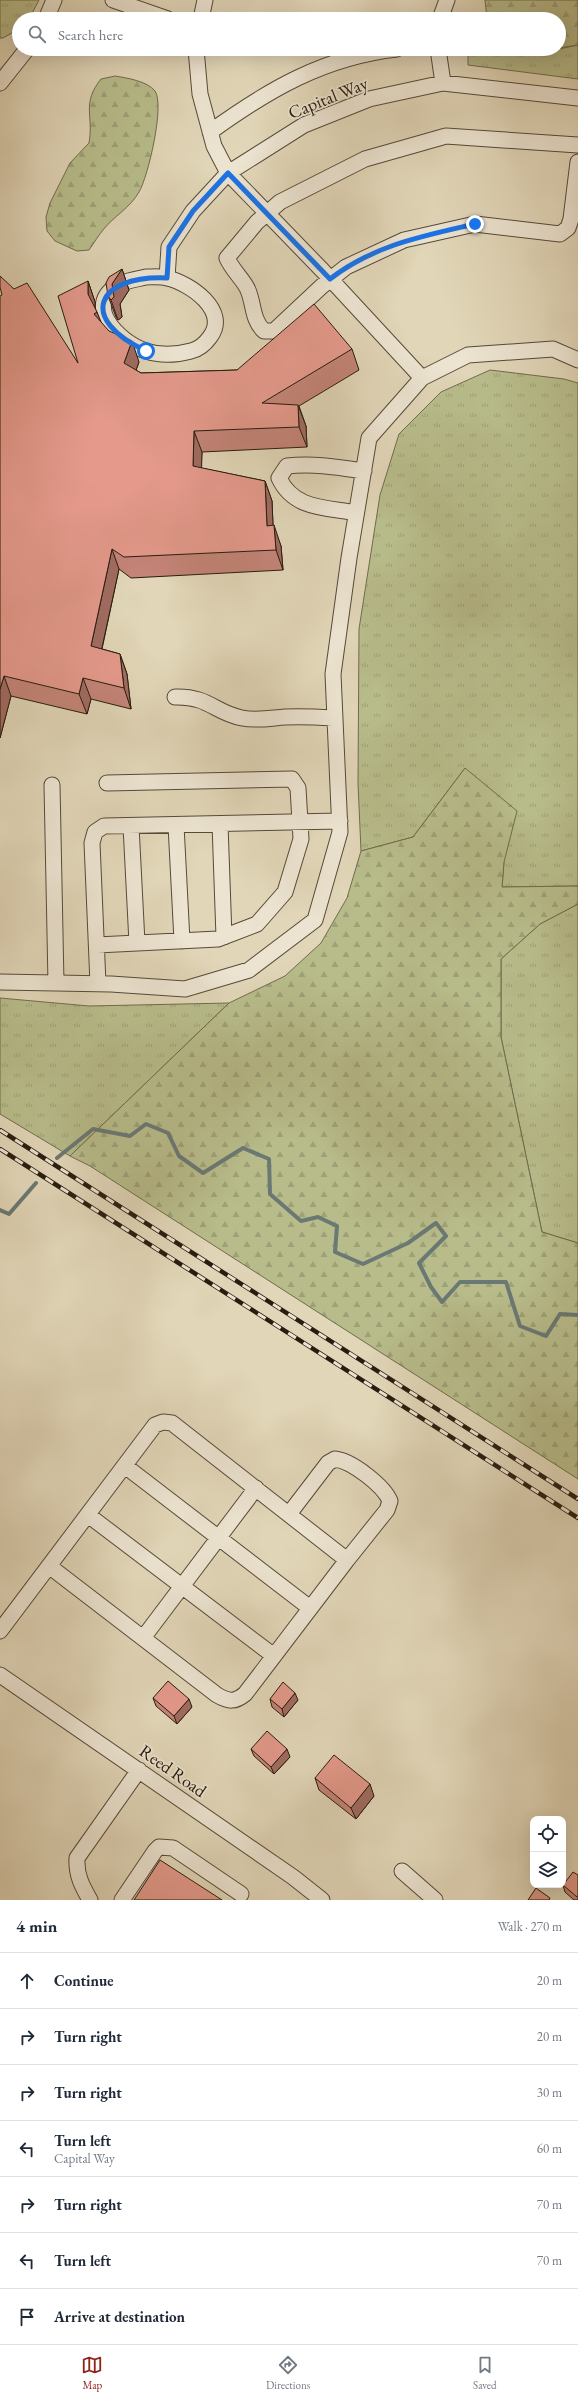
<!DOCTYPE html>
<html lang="en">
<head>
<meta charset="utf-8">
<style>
  :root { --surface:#fff; --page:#f2f2f3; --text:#1f2937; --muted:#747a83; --line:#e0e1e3; --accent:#8f2418 }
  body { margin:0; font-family:"EB Garamond",serif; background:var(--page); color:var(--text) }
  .controls { position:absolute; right:12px; bottom:12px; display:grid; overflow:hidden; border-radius:8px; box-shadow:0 4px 16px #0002 }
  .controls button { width:36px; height:36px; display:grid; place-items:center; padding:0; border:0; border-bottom:1px solid var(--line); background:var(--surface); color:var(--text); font:20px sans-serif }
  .stop { position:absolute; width:12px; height:12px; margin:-9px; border:3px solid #1a73e8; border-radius:50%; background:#fff }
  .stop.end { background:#1a73e8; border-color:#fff; box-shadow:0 1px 4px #0008 }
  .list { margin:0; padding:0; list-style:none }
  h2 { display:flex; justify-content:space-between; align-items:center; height:52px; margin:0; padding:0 16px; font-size:17px }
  h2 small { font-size:13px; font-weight:400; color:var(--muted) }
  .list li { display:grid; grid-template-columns:26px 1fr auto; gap:12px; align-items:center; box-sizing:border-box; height:56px; padding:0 16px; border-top:1px solid var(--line) }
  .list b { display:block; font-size:15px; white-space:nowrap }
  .list p { margin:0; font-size:13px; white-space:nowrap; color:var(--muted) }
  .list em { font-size:13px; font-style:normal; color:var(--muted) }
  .icon { flex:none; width:22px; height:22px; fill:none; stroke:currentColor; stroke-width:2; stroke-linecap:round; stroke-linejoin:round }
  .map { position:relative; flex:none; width:578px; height:1900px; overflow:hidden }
  .search { position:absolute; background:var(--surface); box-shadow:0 4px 16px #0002; left:12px; right:12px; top:12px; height:44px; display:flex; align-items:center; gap:10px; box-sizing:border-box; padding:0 14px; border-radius:22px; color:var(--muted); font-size:15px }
  .sheet { height:444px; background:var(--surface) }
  nav { display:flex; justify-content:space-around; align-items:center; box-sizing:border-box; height:56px; border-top:1px solid var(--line); background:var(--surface); font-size:11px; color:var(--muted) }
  nav a { display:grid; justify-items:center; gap:2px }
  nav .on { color:var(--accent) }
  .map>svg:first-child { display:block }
  .grass { fill:url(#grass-tufts); stroke:#706c4d }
  .forest { fill:url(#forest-firs); stroke:#706c4d }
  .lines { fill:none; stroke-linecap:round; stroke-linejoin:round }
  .stream { stroke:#6a7974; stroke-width:4 }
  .minor-casing { stroke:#564a39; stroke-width:17 }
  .minor { stroke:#ece4d1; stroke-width:15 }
  .rail-casing { stroke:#271c0f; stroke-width:4.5 }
  .rail { stroke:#ece4d1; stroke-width:3; stroke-dasharray:9; stroke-linecap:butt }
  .wall { fill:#c48478; stroke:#271c0f }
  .shaded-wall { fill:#a06b61; stroke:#271c0f }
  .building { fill:#e4998b; stroke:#271c0f }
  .route { stroke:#1a73e8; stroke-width:5 }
  .labels { text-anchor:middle; stroke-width:3.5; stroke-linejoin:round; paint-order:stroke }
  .street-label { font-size:18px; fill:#271c0f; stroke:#ece4d1 }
</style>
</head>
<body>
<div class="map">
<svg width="578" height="1900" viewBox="0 0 578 1900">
  <defs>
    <pattern id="grass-tufts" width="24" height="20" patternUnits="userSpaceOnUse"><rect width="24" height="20" fill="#b8bc8b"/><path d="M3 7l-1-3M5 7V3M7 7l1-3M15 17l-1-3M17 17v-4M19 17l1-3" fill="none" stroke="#9ea177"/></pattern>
    <pattern id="forest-firs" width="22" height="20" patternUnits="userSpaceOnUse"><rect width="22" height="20" fill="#b8bc8b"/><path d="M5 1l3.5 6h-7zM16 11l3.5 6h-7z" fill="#9ea177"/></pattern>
  </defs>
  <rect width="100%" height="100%" fill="#e1d6b8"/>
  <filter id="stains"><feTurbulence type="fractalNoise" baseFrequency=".005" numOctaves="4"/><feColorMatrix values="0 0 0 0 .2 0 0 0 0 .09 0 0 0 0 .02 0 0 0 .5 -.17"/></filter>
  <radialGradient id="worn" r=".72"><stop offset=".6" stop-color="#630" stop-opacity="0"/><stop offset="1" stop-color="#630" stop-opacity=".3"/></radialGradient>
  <path class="grass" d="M 0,0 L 39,0 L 29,19 L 19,19 L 19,29 L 3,38 L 0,38 Z
    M 578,45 L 578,79 L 468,65 L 468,49 L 559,49 Z
    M 490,370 L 564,379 L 578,383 L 578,886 L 502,887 L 504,862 L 465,768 L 413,837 L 361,851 L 358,783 L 359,629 L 380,495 L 399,434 L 441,392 Z
    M 578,904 L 578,1243 L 542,1232 L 501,1037 L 501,959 L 540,924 Z
    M 0,998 L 89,1006 L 229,1003 L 70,1156 L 0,1114 Z"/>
  <path class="forest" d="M 485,0 L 578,0 L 578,45 L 559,48 L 559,19 L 487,19 Z
    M 115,76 C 127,78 147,81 155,91 C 165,105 148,177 139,192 C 130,208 114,216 103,230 C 98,236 94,243 89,250 L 77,251 L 55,241 L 47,231 L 46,217 L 50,203 L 70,163 L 89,143 C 94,116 81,104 101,79 Z
    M 465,768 L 517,811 L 504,862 L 502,887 L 578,886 L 578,904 L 540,924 L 501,959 L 501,1037 L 542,1232 L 578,1243 L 578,1479 L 90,1166 L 70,1156 L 229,1003 L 285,976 L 321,943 L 347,898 L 361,851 L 413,837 Z"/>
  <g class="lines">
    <path class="stream" d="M 57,1158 L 93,1129 L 130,1136 L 146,1124 L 168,1133 L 179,1156 L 203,1173 L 243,1148 L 269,1159 L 270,1194 L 301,1221 L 318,1217 L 337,1226 L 335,1252 L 363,1264 L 408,1243 L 436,1223 L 446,1236 L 419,1263 L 431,1287 L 442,1302 L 460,1282 L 506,1282 L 520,1326 L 546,1336 L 560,1314 L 578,1315
      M 0,1210 L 9,1214 L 36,1183"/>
    <defs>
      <path id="minor" d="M 113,0 L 168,19
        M 46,19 L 54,0
        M 201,19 L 205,0
        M 440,19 L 447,0
        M 196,49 L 200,94 L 214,146 L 228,173 L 323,271 L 422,378
        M 438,49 L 443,83
        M 0,83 L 27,49
        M 210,132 C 268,90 324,57 397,49
        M 578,145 L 446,136 L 365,159 L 280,202 L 257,222 L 227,258 C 232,270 244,280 248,290 C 254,304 252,320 264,331 L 274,331 L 322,286 L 346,267 L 404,240 L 475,224 L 560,234 L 568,228 L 571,219 L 578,162
        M 146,277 C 153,277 161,276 167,278 C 190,283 230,311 210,337 C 205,344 200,349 191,351 C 176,355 161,356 146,351 C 118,342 80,303 122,283 C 129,280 138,279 146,277 Z
        M 167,278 L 169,247 L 193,211 L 228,173 L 304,125 L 369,99 L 443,83 L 578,98
        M 356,513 C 326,507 294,510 279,478 L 287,466 C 313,463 337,467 364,471
        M 175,697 C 209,696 215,713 242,718 C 257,721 271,718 285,717 C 302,716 318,717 335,718
        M 52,785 L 56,983
        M 220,824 L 224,937
        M 176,825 L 182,941
        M 131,826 L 137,943
        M 97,945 L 218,939 L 257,924 L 285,892 L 301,839 L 298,788 L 292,779 L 107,783
        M 0,982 L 111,984 L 185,989 L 249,970 L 315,920 L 340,832 L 333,674 L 349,558 L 369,438 L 422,378 L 468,355 L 553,349 L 578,360
        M 98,984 L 92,843 L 95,832 L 104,826 L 340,821
        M 125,1466 L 310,1608
        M 88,1515 L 274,1656
        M 49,1566 L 217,1695 C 229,1702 235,1702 245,1694 L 347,1560 L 387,1510 L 390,1501 C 384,1486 352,1461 335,1459 L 328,1463 L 289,1514
        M 0,1631 L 155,1425 L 163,1422 L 172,1423 L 347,1560
        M 143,1638 L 256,1488
        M 0,1675 L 293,1877 L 322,1900
        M 402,1871 L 435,1900
        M 90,1900 C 82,1886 76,1875 77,1858 L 139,1770
        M 122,1900 L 155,1851 L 159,1847 L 173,1848 L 241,1894"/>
    </defs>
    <use href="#minor" class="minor-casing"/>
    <use href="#minor" class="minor"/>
    <defs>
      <path id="rail" d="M 0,1130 L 578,1499
        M 0,1149 L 578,1518"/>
    </defs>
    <use href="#rail" class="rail-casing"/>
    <use href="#rail" class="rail"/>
  </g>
  <path class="wall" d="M 122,269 L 129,290 L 120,304 L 122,317 L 118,320 L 116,317 L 108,296 Z
    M 88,281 L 95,302 L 95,308 L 101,323 L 109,331 L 139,362 L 136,370 L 141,373 L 237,370 L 352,349 L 359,370 L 299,406 L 306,426 L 307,447 L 202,452 L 201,468 L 265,481 L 272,501 L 273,526 L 281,546 L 283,570 L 131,578 L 119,569 L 102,649 L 120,654 L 127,674 L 131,709 L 91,699 L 87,714 L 11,696 L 0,738 L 0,296 L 78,363 Z
    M 153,1698 L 192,1707 L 177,1724 L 156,1706 Z
    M 270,1699 L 298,1700 L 284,1717 L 272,1707 Z
    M 251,1749 L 290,1757 L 274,1774 L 254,1756 Z
    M 315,1778 L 374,1796 L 356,1819 L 319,1790 Z
    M 578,1875 L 578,1900 L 574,1900 L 565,1892 L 563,1885 Z"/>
  <path class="shaded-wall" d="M 122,269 L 129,290 L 120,304 L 122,317 L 118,320 L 111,300 L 112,284 Z
    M 88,281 L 95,302 L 95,313 L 97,312 L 105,332 L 94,314 L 88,294 Z
    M 132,341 L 139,362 L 131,384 L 124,363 Z
    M 298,405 L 306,426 L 307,447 L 299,427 Z
    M 194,431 L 202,452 L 201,487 L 193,466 Z
    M 265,481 L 272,501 L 274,547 L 267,526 Z
    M 274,525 L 281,546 L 283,570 L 276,550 Z
    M 112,549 L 119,569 L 98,666 L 91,646 Z
    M 120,654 L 127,674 L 131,709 L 124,688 Z
    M 4,676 L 11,696 L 0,738 L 0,689 Z
    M 83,678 L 91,699 L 87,714 L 79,694 Z
    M 295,1693 L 298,1700 L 284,1717 L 282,1709 Z
    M 189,1699 L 192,1707 L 177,1724 L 174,1716 Z
    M 287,1749 L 290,1757 L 274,1774 L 271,1767 Z
    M 370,1784 L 374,1796 L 356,1819 L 351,1808 Z"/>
  <path class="building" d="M 122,269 L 112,284 L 114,297 L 111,300 L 108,296 L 106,283 L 109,277 Z
    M 0,276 L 14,289 L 27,283 L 78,363 L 58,296 L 88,281 L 88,294 L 97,312 L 94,314 L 109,331 L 132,341 L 124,363 L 141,373 L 237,370 L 314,304 L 352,349 L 262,403 L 298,405 L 299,427 L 194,431 L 193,466 L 265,481 L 267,526 L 274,525 L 276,550 L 124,557 L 112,549 L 91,646 L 120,654 L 124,688 L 83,678 L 79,694 L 4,676 L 0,689 L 0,296 L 2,295 L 0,287 Z
    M 168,1681 L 189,1699 L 174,1716 L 153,1698 Z
    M 283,1682 L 295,1693 L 282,1709 L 270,1699 Z
    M 267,1731 L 287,1749 L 271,1767 L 251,1749 Z
    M 334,1755 L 370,1784 L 351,1808 L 315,1778 Z
    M 160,1860 L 222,1900 L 134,1900 Z
    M 573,1872 L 578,1875 L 578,1895 L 577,1897 L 563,1885 Z
    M 536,1888 L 550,1898 L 549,1900 L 528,1900 Z"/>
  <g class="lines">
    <path class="route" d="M 146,351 C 77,319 96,275 167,278 L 169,247 L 193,211 L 228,173 L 330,279 C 374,245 423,236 475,224"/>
  </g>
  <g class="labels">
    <g class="street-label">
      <text transform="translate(328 98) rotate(-22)" y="6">Capital Way</text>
      <text transform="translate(173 1771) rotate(35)" y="6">Reed Road</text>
    </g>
  </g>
  <rect width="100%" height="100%" filter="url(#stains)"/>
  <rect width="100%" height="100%" fill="url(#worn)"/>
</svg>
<div class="controls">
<button><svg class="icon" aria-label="locate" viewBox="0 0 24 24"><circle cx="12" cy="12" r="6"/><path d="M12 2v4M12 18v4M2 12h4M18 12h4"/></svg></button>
<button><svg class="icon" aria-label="layers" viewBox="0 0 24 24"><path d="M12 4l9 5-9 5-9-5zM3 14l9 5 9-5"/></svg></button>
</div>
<div class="stop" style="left:146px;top:351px"></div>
<div class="stop end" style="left:475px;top:224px"></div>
<div class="search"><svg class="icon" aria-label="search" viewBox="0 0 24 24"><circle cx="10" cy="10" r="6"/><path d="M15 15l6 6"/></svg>Search here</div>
</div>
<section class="sheet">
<h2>4 min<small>Walk · 270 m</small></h2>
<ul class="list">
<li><svg class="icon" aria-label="ahead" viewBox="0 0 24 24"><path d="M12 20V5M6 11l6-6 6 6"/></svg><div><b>Continue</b></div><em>20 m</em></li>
<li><svg class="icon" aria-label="right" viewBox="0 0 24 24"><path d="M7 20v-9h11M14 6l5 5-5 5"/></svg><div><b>Turn right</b></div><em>20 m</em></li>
<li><svg class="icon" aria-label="right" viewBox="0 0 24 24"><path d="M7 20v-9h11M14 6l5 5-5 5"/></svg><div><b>Turn right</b></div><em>30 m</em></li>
<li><svg class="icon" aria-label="left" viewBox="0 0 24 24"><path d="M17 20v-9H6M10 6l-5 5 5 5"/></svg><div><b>Turn left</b><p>Capital Way</p></div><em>60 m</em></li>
<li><svg class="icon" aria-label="right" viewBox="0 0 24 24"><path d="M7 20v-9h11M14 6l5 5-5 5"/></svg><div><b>Turn right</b></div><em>70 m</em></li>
<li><svg class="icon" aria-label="left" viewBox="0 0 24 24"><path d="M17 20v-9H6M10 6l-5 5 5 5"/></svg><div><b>Turn left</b></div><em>70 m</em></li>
<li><svg class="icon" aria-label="arrive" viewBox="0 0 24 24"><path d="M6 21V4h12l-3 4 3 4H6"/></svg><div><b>Arrive at destination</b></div></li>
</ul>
</section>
<nav>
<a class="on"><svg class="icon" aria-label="map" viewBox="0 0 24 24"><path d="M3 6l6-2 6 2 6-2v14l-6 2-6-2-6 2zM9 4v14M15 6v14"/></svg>Map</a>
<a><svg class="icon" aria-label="directions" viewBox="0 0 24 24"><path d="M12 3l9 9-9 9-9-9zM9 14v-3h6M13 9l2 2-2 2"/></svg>Directions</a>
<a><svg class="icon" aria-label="saved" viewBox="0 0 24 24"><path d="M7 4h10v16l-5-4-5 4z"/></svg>Saved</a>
</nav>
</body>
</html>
